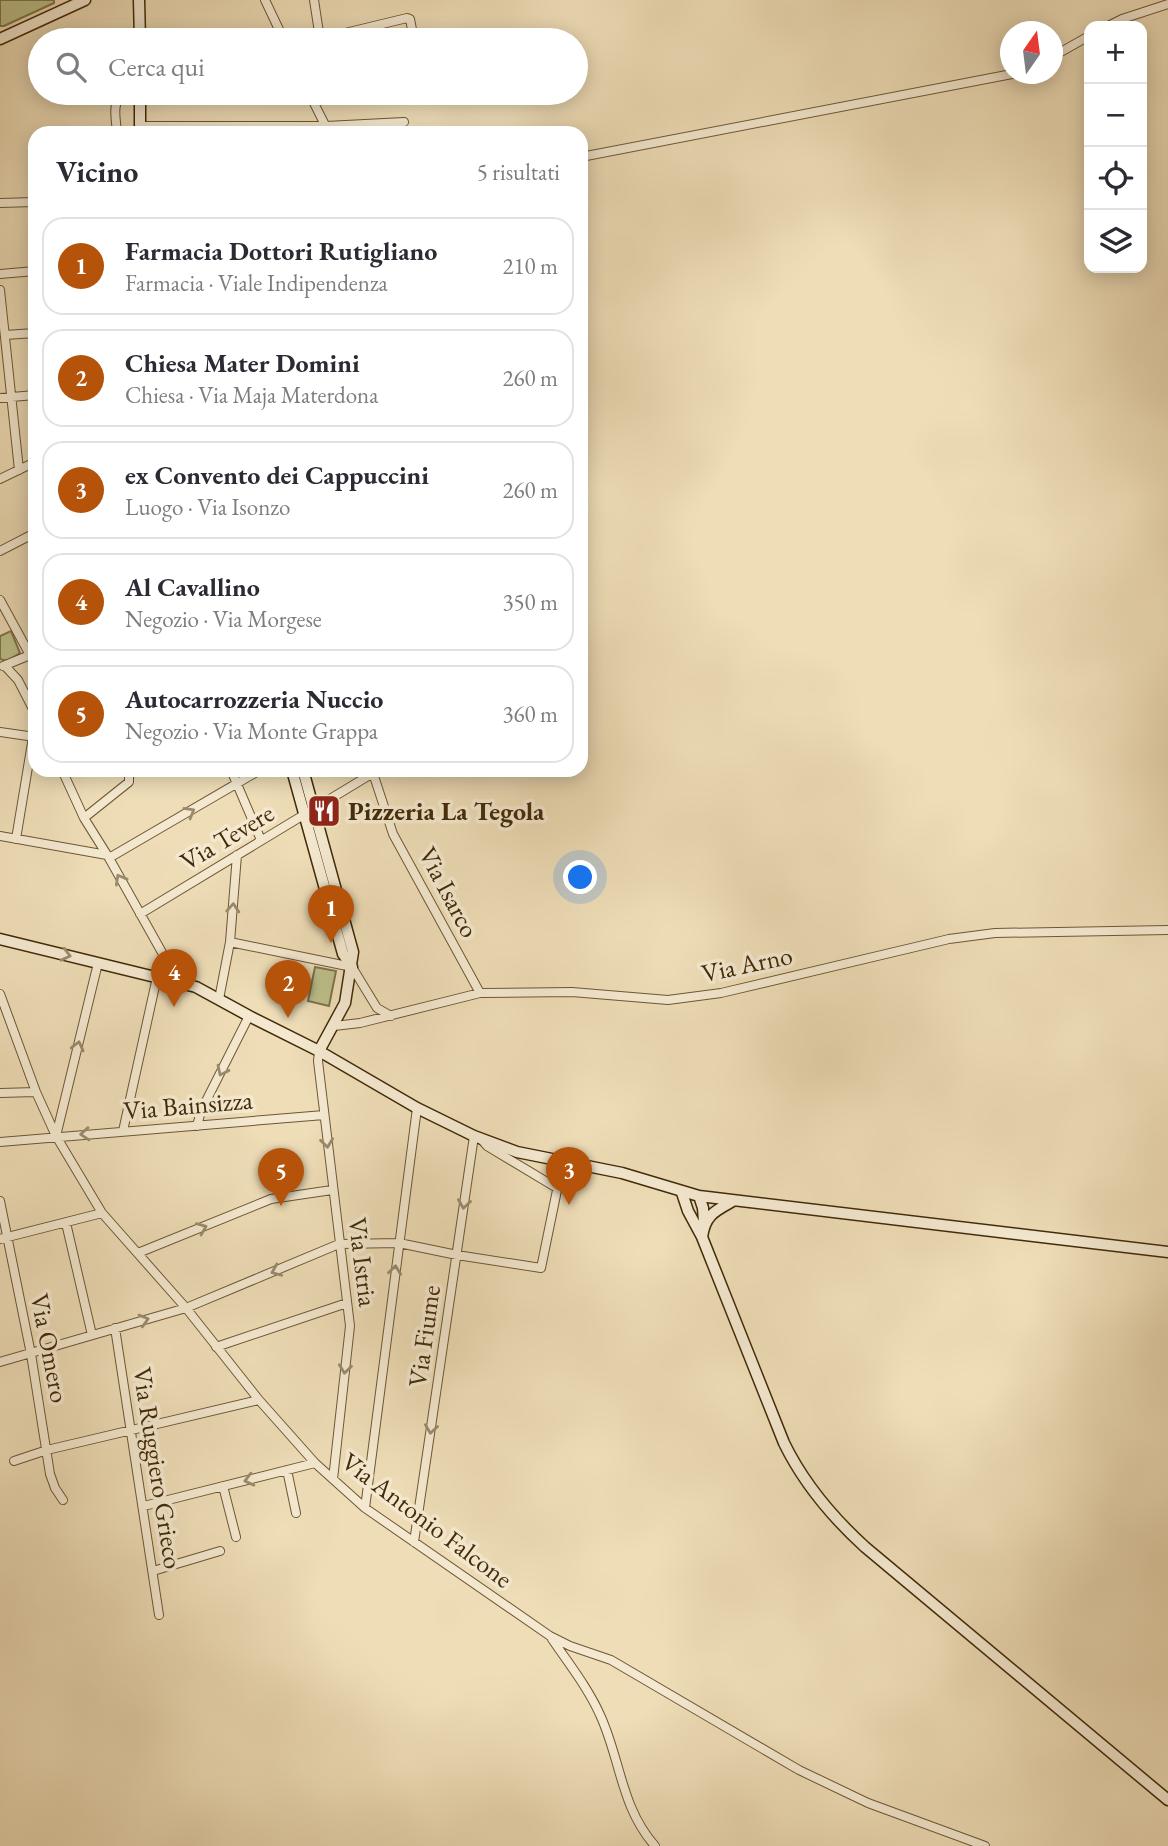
<!DOCTYPE html>
<html lang="it">
<head>
<meta charset="utf-8">
<style>
  :root { --surface:#fff; --page:#f2f2f3; --text:#2b2b33; --muted:#7c7c81; --line:#e1e1e2; --accent:#b45309 }
  body { margin:0; font-family:"EB Garamond",serif; background:var(--page); color:var(--text) }
  .controls { position:absolute; right:21px; top:21px; display:grid; overflow:hidden; border-radius:14px; box-shadow:0 4px 18px #0003 }
  .controls button { width:63px; height:63px; display:grid; place-items:center; padding:0; border:0; border-bottom:2px solid var(--line); background:var(--surface); color:var(--text); font:35px sans-serif }
  .compass { position:absolute; left:1000px; top:21px; width:63px; height:63px; border-radius:50%; background:var(--surface); box-shadow:0 4px 18px #0003; rotate:14deg }
  .you { position:absolute; left:581px; top:878px; width:24px; height:24px; margin:-18px; border:5px solid #fff; border-radius:50%; background:#1a73e8; box-shadow:0 0 0 10px #1a73e833 }
  .badge { display:grid; place-items:center; width:46px; height:46px; border-radius:50%; background:var(--accent); color:#fff; font-size:23px; font-weight:700 }
  .pin { position:absolute; translate:-50% -58px; filter:drop-shadow(0 2px 4px #0008) }
  .pin::after { content:''; position:absolute; top:37px; width:24px; height:21px; background:inherit; clip-path:polygon(0 0,100% 0,50% 100%) }
  .list { margin:0; padding:0; list-style:none }
  h2 { display:flex; justify-content:space-between; align-items:center; height:91px; margin:0; padding:0 28px; font-size:30px }
  h2 small { font-size:23px; font-weight:400; color:var(--muted) }
  .list li { display:grid; grid-template-columns:46px 1fr auto; gap:21px; align-items:center; box-sizing:border-box; height:98px; margin:0 14px 14px; padding:0 14px; border:2px solid var(--line); border-radius:21px }
  .list b { display:block; font-size:26px; white-space:nowrap }
  .list p { margin:0; font-size:23px; white-space:nowrap; color:var(--muted) }
  .list em { font-size:23px; font-style:normal; color:var(--muted) }
  .icon { flex:none; width:38px; height:38px; fill:none; stroke:currentColor; stroke-width:2; stroke-linecap:round; stroke-linejoin:round }
  .map { position:relative; flex:none; width:1168px; height:1846px; overflow:hidden }
  .search { position:absolute; background:var(--surface); box-shadow:0 4px 18px #0003; left:28px; top:28px; width:560px; height:77px; display:flex; align-items:center; gap:18px; box-sizing:border-box; padding:0 24px; border-radius:38px; color:var(--muted); font-size:26px }
  .panel { position:absolute; background:var(--surface); box-shadow:0 4px 18px #0003; left:28px; top:126px; width:560px; height:651px; border-radius:21px }
  .map>svg:first-child { display:block }
  .green { fill:#bcc08c; stroke:#7f754a; stroke-width:2 }
  .lines { fill:none; stroke-linecap:round; stroke-linejoin:round }
  .street-casing { stroke:#6d5734; stroke-width:10 }
  .secondary-casing { stroke:#422a08; stroke-width:13 }
  .street { stroke:#f4e9d0; stroke-width:8 }
  .secondary { stroke:#f4e9d0; stroke-width:10 }
  .oneway { stroke:#9b8a6c }
  .labels { text-anchor:middle; stroke-width:7; stroke-linejoin:round; paint-order:stroke }
  .poi-label { font-size:26px; font-weight:bold; fill:#422a08; stroke:#f4e9d0; text-anchor:start }
  .street-label { font-size:26px; fill:#422a08; stroke:#f4e9d0 }
</style>
</head>
<body>
<div class="map">
<svg width="1168" height="1846" viewBox="0 0 1168 1846">
  <rect width="100%" height="100%" fill="#eeddb7"/>
  <filter id="stains"><feTurbulence type="fractalNoise" baseFrequency=".00286" numOctaves="4"/><feColorMatrix values="0 0 0 0 .2 0 0 0 0 .09 0 0 0 0 .02 0 0 0 .5 -.17"/></filter>
  <radialGradient id="worn" r=".72"><stop offset=".6" stop-color="#630" stop-opacity="0"/><stop offset="1" stop-color="#630" stop-opacity=".3"/></radialGradient>
  <path class="green" d="M 0,0 L 54,0 L 54,3 L 4,26 L 0,26 Z
    M 11,631 L 20,653 L 7,661 L 0,659 L 0,636 Z
    M 315,967 L 336,971 L 329,1006 L 308,1001 Z"/>
  <g class="lines">
    <defs>
      <path id="street" d="M 265,0 L 284,40
        M 314,0 L 320,39
        M 1108,26 L 1122,19 L 1168,4
        M 316,40 L 407,18 L 410,19 L 414,40
        M 1052,57 L 1089,36
        M 309,93 L 329,133
        M 424,93 L 425,95
        M 140,126 L 326,126 L 404,122
        M 117,133 C 116,118 111,102 124,93
        M 581,157 L 1012,74
        M 0,203 L 35,202
        M 0,274 L 35,271
        M 0,290 L 19,470
        M 5,335 L 35,333
        M 0,398 L 35,395
        M 0,479 L 35,462
        M 0,551 L 35,533
        M 0,600 L 30,655
        M 3,666 L 35,653
        M 5,666 L 18,680 L 35,713
        M 0,732 L 35,737
        M 62,770 L 84,818 L 109,858 L 178,981
        M 231,770 L 261,840
        M 372,770 L 393,834 L 480,993
        M 84,818 L 129,782 L 129,770
        M 0,836 L 107,855
        M 16,839 L 33,737
        M 109,858 L 260,770
        M 140,914 L 373,773
        M 230,942 L 352,967 L 377,1008 L 391,1016
        M 0,994 L 36,1092 L 56,1136 L 102,1213 L 186,1308 L 259,1400 L 315,1463 L 365,1508 L 550,1636 L 570,1646 L 611,1660 L 799,1770 L 868,1803 L 985,1846
        M 219,999 L 230,942 L 237,855
        M 334,1026 L 360,1023 L 480,993 L 572,992 L 668,1000 L 721,993 L 949,939 L 995,933 L 1168,930
        M 319,1051 L 318,1061 L 350,1326 L 333,1479
        M 0,1093 L 36,1092
        M 197,1126 L 201,1111 L 249,1016
        M 123,1131 L 157,977
        M 56,1136 L 98,963
        M 481,1139 L 487,1146 L 557,1188
        M 0,1142 L 324,1115
        M 0,1201 L 31,1354 L 50,1474 L 55,1488 L 63,1500
        M 66,1223 L 92,1335
        M 0,1239 L 102,1213
        M 138,1253 L 271,1199 L 332,1190
        M 115,1328 L 159,1615
        M 216,1347 L 347,1303
        M 0,1362 L 186,1308 L 339,1244 L 399,1243 L 457,1255 L 541,1268 L 563,1161
        M 14,1461 L 47,1450 L 259,1400
        M 287,1470 L 296,1513
        M 223,1486 L 236,1537
        M 144,1506 L 315,1463
        M 365,1508 L 417,1108
        M 414,1542 L 474,1136
        M 153,1571 L 220,1551
        M 552,1639 C 569,1664 589,1689 601,1717 C 621,1762 621,1807 655,1846"/>
      <path id="secondary" d="M 139,0 L 140,40
        M 0,39 L 85,0
        M 140,93 L 140,133
        M 292,770 L 343,954 L 352,967
        M 303,770 L 353,952 L 345,1003 L 319,1051
        M 0,939 L 196,987 L 249,1016 L 319,1051 L 417,1108 L 474,1136 L 517,1152 L 622,1173 L 699,1196 L 1168,1252
        M 682,1193 L 688,1211 L 702,1237 L 784,1443 C 804,1484 831,1516 865,1547 L 1168,1800
        M 699,1196 L 703,1208 L 704,1222
        M 702,1237 C 705,1215 715,1211 733,1201"/>
    </defs>
    <use href="#street" class="street-casing"/>
    <use href="#secondary" class="secondary-casing"/>
    <use href="#street" class="street"/>
    <use href="#secondary" class="secondary"/>
  </g>
  <defs><path id="oneway-chevron" d="M-2-3.5L2.5 0L-2 3.5" fill="none" stroke-width="1.6" stroke-linecap="round" stroke-linejoin="round" transform="scale(1.75)"/></defs>
  <g class="oneway">
    <use href="#oneway-chevron" transform="translate(190 812) rotate(-30)"/>
    <use href="#oneway-chevron" transform="translate(120 879) rotate(-119)"/>
    <use href="#oneway-chevron" transform="translate(233 908) rotate(-86)"/>
    <use href="#oneway-chevron" transform="translate(66 955) rotate(14)"/>
    <use href="#oneway-chevron" transform="translate(78 1046) rotate(-76)"/>
    <use href="#oneway-chevron" transform="translate(222 1071) rotate(116)"/>
    <use href="#oneway-chevron" transform="translate(85 1134) rotate(176)"/>
    <use href="#oneway-chevron" transform="translate(327 1143) rotate(83)"/>
    <use href="#oneway-chevron" transform="translate(464 1204) rotate(98)"/>
    <use href="#oneway-chevron" transform="translate(202 1228) rotate(-22)"/>
    <use href="#oneway-chevron" transform="translate(395 1270) rotate(-83)"/>
    <use href="#oneway-chevron" transform="translate(276 1271) rotate(157)"/>
    <use href="#oneway-chevron" transform="translate(144 1320) rotate(-16)"/>
    <use href="#oneway-chevron" transform="translate(345 1369) rotate(97)"/>
    <use href="#oneway-chevron" transform="translate(431 1429) rotate(98)"/>
    <use href="#oneway-chevron" transform="translate(249 1480) rotate(166)"/>
  </g>
  <defs>
    <symbol id="restaurant-square" viewBox="-11 -11 22 22"><rect x="-9" y="-9" width="18" height="18" rx="4" fill="#8f2418" stroke="#f4e9d0"/><path d="M-5-6h1v4h1v-4h1v4h1v-4h1v5L-1.5 .5V6h-2V.5L-5-1ZM5-6V6H3V1.5H1.5Q1.5-4 5-6Z" fill="#fff"/></symbol>
  </defs>
  <g fill-rule="evenodd">
    <use href="#restaurant-square" x="305" y="792" width="38" height="38"/>
  </g>
  <g class="labels">
    <g class="poi-label">
      <text x="348" y="820">Pizzeria La Tegola</text>
    </g>
    <g class="street-label">
      <text transform="translate(227 837) rotate(-31)" y="9">Via Tevere</text>
      <text transform="translate(449 892) rotate(62)" y="9">Via Isarco</text>
      <text transform="translate(747 964) rotate(-12)" y="9">Via Arno</text>
      <text transform="translate(188 1105) rotate(-5)" y="9">Via Bainsizza</text>
      <text transform="translate(363 1262) rotate(83)" y="9">Via Istria</text>
      <text transform="translate(424 1336) rotate(-82)" y="9">Via Fiume</text>
      <text transform="translate(50 1348) rotate(79)" y="9">Via Omero</text>
      <text transform="translate(158 1468) rotate(81)" y="9">Via Ruggiero Grieco</text>
      <text transform="translate(427 1520) rotate(37)" y="9">Via Antonio Falcone</text>
    </g>
  </g>
  <rect width="100%" height="100%" filter="url(#stains)"/>
  <rect width="100%" height="100%" fill="url(#worn)"/>
</svg>
<div class="controls">
<button>+</button>
<button>−</button>
<button><svg class="icon" aria-label="locate" viewBox="0 0 24 24"><circle cx="12" cy="12" r="6"/><path d="M12 2v4M12 18v4M2 12h4M18 12h4"/></svg></button>
<button><svg class="icon" aria-label="layers" viewBox="0 0 24 24"><path d="M12 4l9 5-9 5-9-5zM3 14l9 5 9-5"/></svg></button>
</div>
<svg class="compass" viewBox="-18 -18 36 36"><path d="M0-13l5 13h-10z" fill="#e53935"/><path d="M0 13l5-13h-10z" fill="#7c7c81"/></svg>
<div class="you"></div>
<div class="pin badge" style="left:331px;top:943px">1</div>
<div class="pin badge" style="left:288px;top:1018px">2</div>
<div class="pin badge" style="left:569px;top:1205px">3</div>
<div class="pin badge" style="left:174px;top:1007px">4</div>
<div class="pin badge" style="left:281px;top:1206px">5</div>
<div class="search"><svg class="icon" aria-label="search" viewBox="0 0 24 24"><circle cx="10" cy="10" r="6"/><path d="M15 15l6 6"/></svg>Cerca qui</div>
<section class="panel">
<h2>Vicino<small>5 risultati</small></h2>
<ul class="list">
<li><span class="badge">1</span><div><b>Farmacia Dottori Rutigliano</b><p>Farmacia · Viale Indipendenza</p></div><em>210 m</em></li>
<li><span class="badge">2</span><div><b>Chiesa Mater Domini</b><p>Chiesa · Via Maja Materdona</p></div><em>260 m</em></li>
<li><span class="badge">3</span><div><b>ex Convento dei Cappuccini</b><p>Luogo · Via Isonzo</p></div><em>260 m</em></li>
<li><span class="badge">4</span><div><b>Al Cavallino</b><p>Negozio · Via Morgese</p></div><em>350 m</em></li>
<li><span class="badge">5</span><div><b>Autocarrozzeria Nuccio</b><p>Negozio · Via Monte Grappa</p></div><em>360 m</em></li>
</ul>
</section>
</div>
</body>
</html>
